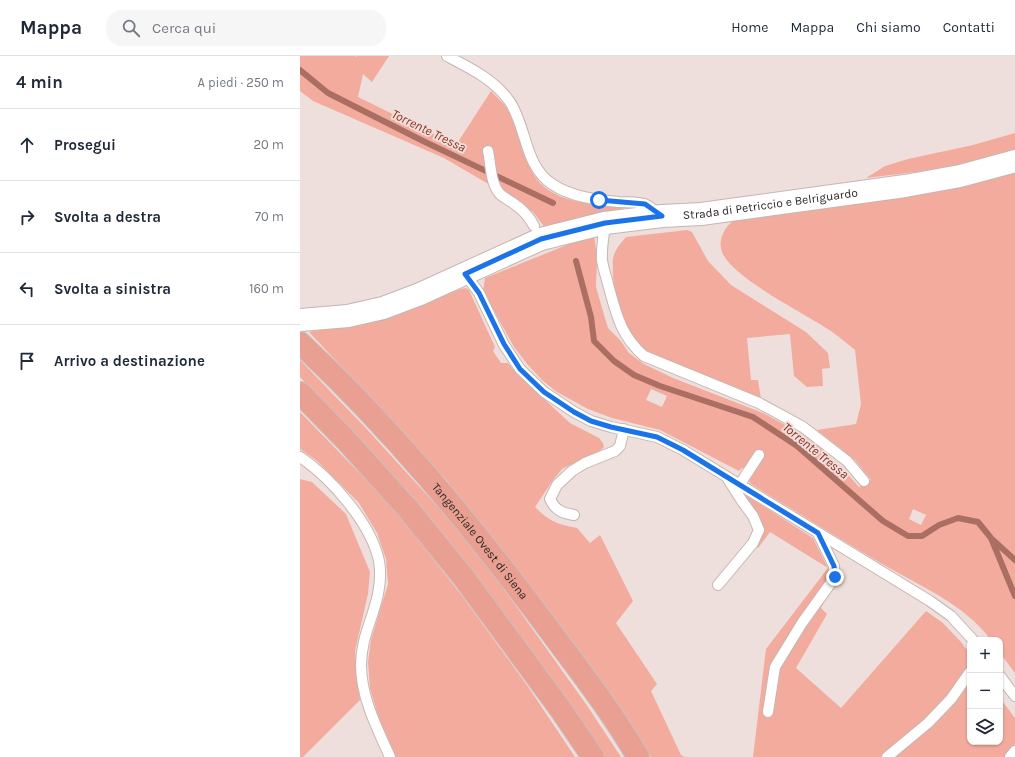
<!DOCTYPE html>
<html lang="it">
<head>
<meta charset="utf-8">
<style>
  :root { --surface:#fff; --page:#f6f6f7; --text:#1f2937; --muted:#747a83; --line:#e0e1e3 }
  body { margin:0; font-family:Karla,sans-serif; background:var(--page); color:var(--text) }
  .controls { position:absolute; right:12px; bottom:12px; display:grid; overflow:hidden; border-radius:8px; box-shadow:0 1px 3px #0004 }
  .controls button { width:36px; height:36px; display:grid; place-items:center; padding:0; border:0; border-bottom:1px solid var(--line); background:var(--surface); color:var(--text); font:20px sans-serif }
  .stop { position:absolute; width:12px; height:12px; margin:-9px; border:3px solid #1a73e8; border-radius:50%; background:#fff }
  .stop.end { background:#1a73e8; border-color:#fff; box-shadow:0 1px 4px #0008 }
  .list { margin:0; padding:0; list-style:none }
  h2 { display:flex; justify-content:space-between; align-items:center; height:52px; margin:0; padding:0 16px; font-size:17px }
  h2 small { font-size:13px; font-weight:400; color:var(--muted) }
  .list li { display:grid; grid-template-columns:26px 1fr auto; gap:12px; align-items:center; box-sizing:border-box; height:72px; padding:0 16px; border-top:1px solid var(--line) }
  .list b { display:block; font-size:15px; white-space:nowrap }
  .list em { font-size:13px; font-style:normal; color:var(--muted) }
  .icon { flex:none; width:22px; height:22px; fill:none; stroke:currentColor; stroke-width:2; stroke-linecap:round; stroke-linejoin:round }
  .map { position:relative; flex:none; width:715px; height:701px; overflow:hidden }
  header { display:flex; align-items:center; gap:24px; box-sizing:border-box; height:56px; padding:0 20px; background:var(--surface); border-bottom:1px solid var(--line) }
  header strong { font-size:19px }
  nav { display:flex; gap:22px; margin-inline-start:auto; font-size:14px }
  .search { width:280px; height:36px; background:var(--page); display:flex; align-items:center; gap:10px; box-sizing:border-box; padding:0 14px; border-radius:16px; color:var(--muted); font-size:15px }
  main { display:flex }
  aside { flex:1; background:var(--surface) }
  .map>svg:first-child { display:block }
  .green { fill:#f3ab9d; fill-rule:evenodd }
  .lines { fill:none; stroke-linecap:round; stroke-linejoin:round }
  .stream { stroke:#ab6e63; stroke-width:6 }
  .lane-casing { stroke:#c4b6b3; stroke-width:12 }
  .secondary-casing { stroke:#c4b6b3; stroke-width:24 }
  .highway-casing { stroke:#c4c3c2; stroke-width:24 }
  .lane { stroke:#fff; stroke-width:10 }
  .secondary { stroke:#fff; stroke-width:22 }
  .highway { stroke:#e99f91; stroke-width:22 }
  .route { stroke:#1a73e8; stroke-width:5 }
  .labels { text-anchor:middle; stroke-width:4; stroke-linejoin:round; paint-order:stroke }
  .street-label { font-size:12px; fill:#2c2726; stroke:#eedfdc }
  .water-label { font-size:13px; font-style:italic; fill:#912d1d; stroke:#eedfdc }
</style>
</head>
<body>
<header>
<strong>Mappa</strong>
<div class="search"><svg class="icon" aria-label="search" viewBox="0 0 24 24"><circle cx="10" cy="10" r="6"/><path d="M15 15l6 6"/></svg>Cerca qui</div>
<nav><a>Home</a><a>Mappa</a><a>Chi siamo</a><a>Contatti</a></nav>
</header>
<main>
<aside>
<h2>4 min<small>A piedi · 250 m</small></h2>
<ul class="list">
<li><svg class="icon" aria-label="ahead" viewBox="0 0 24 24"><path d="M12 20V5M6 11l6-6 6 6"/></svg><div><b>Prosegui</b></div><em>20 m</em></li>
<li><svg class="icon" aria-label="right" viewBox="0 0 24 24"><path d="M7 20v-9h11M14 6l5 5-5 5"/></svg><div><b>Svolta a destra</b></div><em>70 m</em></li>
<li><svg class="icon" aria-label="left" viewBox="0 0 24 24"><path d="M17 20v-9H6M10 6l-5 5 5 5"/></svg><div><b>Svolta a sinistra</b></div><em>160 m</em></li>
<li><svg class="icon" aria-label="arrive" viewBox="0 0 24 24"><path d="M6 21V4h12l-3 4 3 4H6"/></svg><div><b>Arrivo a destinazione</b></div></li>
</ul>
</aside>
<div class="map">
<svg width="715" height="701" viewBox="0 0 715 701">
  <rect width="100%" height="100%" fill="#eedfdc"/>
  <path class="green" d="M 0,0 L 55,0 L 56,1 L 57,0 L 89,0 L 72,26 L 63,18 L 58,41 L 156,89 L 191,35 C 196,40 202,46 206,51 C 215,66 218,82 224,97 C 226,105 234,121 240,127 C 264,151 304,148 336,149 L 246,173 L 233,156 L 214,143 L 144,102 L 13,45 L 0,35 Z
    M 715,77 L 715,95 L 657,111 L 566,122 L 585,110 L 608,103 L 673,89 Z
    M 715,113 L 715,617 L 700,597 L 700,584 L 691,584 C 664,548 622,531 584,509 C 539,483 496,455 451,428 L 449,425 L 454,417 L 442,412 L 439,415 L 360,374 L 312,362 L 288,353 L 257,336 L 243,325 L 228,309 L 214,291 L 183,235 L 185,222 L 294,178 L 297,203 L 296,231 L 302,252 L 308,272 L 320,284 L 329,297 L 344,308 L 373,322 L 463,357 L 500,377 L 520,392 L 544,414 L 559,431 L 571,424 L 555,404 L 517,374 L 556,368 L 561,348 L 555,294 C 547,287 539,281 531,275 C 506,258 432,222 422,196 C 417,182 426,169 437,162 ZM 351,333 L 367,340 L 362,351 L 346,344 ZM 613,453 L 626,459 L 621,469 L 609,463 Z
    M 387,174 L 392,176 L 408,205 L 431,229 L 506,276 L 528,297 L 530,312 L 522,313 L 523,330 L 507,331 L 494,320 L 490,278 L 447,282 L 451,324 L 458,324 L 461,343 L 356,300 C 326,285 314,249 313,217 C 313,211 312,204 314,199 C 316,192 322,186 326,181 Z
    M 166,232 L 169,234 L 195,291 L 193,295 L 201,307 L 208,307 L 217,318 L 270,367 L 299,382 L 303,387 L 304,391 L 301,394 L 262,413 L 253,424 L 235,451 C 250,466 257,468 277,472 L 290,487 L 300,479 L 333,545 L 316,567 L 357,628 L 351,635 L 381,699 L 385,701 L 351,701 L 303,627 L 214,509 L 147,425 L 85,357 L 9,276 L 49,269 L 125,247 L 161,233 Z
    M 0,304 L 63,369 L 138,451 L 191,515 L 286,648 L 321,701 L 304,701 L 179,524 L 128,462 L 0,321 Z
    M 0,356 L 81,439 L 109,472 L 163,541 L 229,632 L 275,701 L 96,701 L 79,663 L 70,632 L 68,606 L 71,584 L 88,528 L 86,503 L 77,477 L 59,447 L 17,405 L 0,393 Z
    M 0,423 L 12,426 L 46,458 L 70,516 L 68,538 L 55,595 L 60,644 L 3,701 L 0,701 Z
    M 446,439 L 513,482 L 528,512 L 536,501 L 540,517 L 521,552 L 527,558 L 496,612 L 541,652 L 626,555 L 643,567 L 661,586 L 670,598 L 670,686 L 700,686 L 700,642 L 715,662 L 715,688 L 707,696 L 712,701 L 453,701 L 466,593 L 528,512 L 470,476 L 458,492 L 456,490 L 460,485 L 464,474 L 461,465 L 446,446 L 445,442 Z"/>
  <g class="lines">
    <path class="stream" d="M 0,14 L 28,37 L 123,85 L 253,147
      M 276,205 L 291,261 L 294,285 L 314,305 L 334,319 L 360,330 L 453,361 L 497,390 L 583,465 L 608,480 L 622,480 L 639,469 L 658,462 L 678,466 L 691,482 L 715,540
      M 693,484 L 715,504"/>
    <defs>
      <path id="lane" d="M 147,0 C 170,12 195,24 210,46 C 227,72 224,109 252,128 C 271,141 297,144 319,146 C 327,146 336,146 344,148 C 349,149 354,155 359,158
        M 188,95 C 191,108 190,127 200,138 C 203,141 209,144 213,147 C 222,153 229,160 234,170
        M 305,167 C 304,179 301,192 302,204 C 303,212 306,220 308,228 C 316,257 320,279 344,300 L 459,347 L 503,371 L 547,405 L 564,425
        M 165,218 L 179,237 L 204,289 L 220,313 L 244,336 L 274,356 L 291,365 L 311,371 L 357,381 L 383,394 L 630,545 L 651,560 L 673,584
        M 0,401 C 31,422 71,467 79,505 C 81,516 80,528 78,538 C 73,563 61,582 61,609 C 61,641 77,672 90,701
        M 440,428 L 459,399
        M 274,459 C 262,457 255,454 250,443 L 257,429 L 272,415 L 285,407 L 315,395 L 320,390 L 324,373
        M 418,529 L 453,487 L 459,474 L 453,460 L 442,445 L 428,423
        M 700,620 L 715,640
        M 468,656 L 475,611 L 502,567 L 535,521 L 534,510 L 518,477
        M 587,701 L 628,667 L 651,643 L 670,616
        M 710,701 L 715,695"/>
      <g id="secondary">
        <path id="s1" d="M 0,264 L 48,260 L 83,252 L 120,238 L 241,183 L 305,167 L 362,160 L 401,158 L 605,130 L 660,120 L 715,105"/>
      </g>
      <g id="highway">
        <path id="s2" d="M 0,287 C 89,370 166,463 239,560 C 273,606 309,651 338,701"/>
        <path d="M 0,337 L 45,383 L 108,453 L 164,522 L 261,654 L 293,701"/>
      </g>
    </defs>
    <use href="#lane" class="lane-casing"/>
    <use href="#secondary" class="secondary-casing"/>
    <use href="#highway" class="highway-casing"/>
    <use href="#lane" class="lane"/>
    <use href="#secondary" class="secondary"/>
    <use href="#highway" class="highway"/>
  </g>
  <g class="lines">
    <path class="route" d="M 299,144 L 345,148 L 362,160 L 305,167 L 241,183 L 165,218 L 179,237 L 204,288 L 220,313 L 244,336 L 274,356 L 291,365 L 311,371 L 357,381 L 383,394 L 518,477 L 534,510 L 535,521"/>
  </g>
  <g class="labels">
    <g class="street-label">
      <text dy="4" stroke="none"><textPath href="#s1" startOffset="489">Strada di Petriccio e Belriguardo</textPath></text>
      <text dy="4" stroke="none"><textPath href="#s2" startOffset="268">Tangenziale Ovest di Siena</textPath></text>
    </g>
    <g class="water-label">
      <text transform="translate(129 74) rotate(26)" y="5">Torrente Tressa</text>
      <text transform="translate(516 394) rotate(39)" y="5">Torrente Tressa</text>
    </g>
  </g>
</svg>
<div class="controls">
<button>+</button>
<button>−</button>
<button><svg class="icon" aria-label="layers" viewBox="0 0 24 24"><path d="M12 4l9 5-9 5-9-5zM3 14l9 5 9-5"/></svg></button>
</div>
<div class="stop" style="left:299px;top:144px"></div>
<div class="stop end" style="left:535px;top:521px"></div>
</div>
</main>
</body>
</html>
